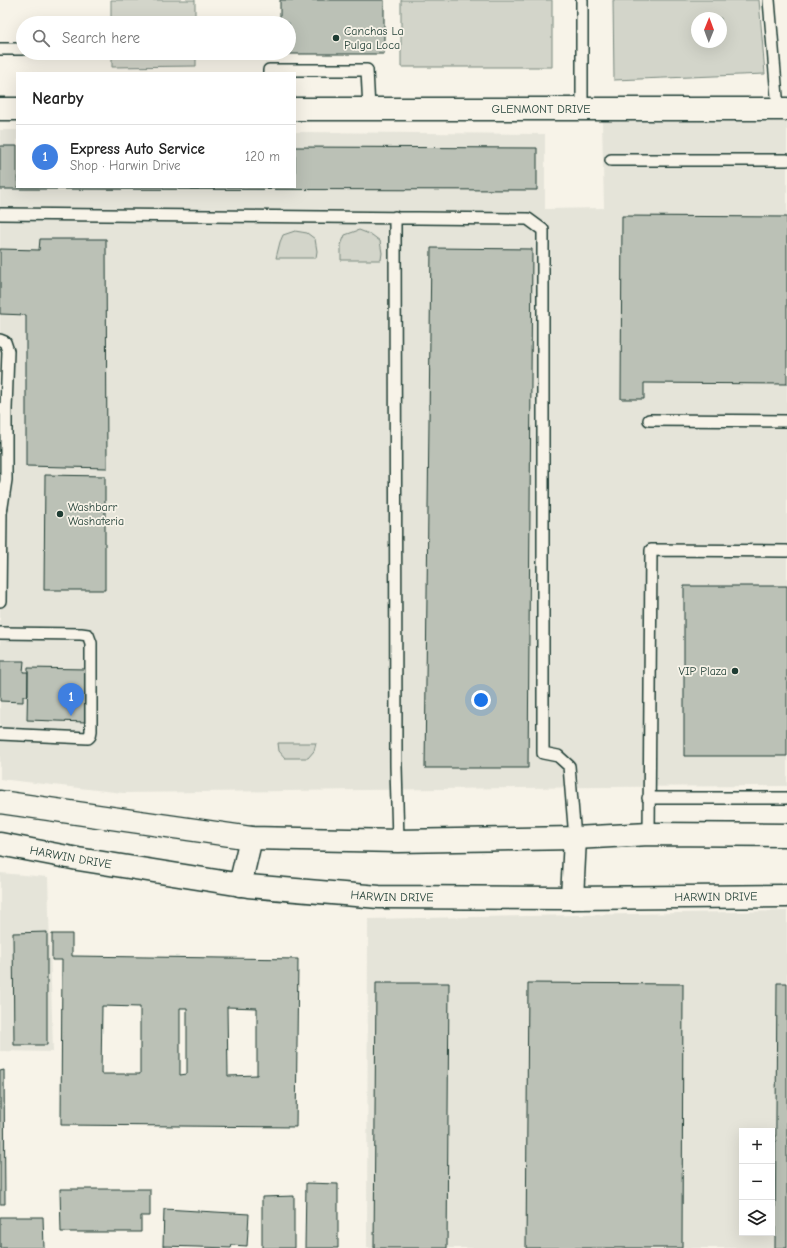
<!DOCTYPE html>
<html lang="en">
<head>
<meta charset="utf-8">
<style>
  :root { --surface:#fff; --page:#f2f2f2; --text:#222; --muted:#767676; --line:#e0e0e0; --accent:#1f3d34 }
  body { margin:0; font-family:"Comic Neue",sans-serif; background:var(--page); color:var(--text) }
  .controls { position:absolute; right:12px; bottom:12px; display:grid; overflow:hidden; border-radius:0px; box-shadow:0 4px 16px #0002 }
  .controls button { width:36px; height:36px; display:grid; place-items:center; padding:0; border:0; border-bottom:1px solid var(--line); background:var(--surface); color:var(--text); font:20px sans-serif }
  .compass { position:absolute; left:691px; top:12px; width:36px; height:36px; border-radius:50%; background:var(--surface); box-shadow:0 4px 16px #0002; rotate:1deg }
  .you { position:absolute; left:481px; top:700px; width:14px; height:14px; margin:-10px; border:3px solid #fff; border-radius:50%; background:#1a73e8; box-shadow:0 0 0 6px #1a73e833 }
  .badge { display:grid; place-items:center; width:26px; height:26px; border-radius:50%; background:var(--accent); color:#fff; font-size:13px; font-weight:700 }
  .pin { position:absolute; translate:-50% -33px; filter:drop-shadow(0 1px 2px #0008) }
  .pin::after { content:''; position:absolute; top:21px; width:14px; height:12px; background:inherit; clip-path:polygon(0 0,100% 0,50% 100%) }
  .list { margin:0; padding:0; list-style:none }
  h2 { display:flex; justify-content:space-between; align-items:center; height:52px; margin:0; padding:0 16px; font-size:17px }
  h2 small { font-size:13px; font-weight:400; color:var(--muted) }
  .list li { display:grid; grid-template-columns:26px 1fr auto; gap:12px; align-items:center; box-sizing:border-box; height:64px; padding:0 16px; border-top:1px solid var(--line) }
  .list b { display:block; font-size:15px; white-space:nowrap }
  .list p { margin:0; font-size:13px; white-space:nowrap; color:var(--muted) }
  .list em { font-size:13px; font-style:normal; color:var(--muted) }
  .icon { flex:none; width:22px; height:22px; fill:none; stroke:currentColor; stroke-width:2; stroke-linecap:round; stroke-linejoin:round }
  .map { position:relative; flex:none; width:787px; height:1248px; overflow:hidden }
  .search { position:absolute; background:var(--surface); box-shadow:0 4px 16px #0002; left:16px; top:16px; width:280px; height:44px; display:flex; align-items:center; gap:10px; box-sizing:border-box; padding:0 14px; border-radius:22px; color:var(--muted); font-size:15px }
  .panel { position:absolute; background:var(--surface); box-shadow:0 4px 16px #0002; left:16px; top:72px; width:280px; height:116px; border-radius:0px }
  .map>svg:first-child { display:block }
  .built { fill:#e5e4d9; fill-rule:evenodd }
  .green { fill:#d3d5ca; stroke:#79897f; fill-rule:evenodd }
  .building { fill:#bbc1b6; stroke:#1f3d34; fill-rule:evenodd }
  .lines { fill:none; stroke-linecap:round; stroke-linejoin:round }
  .service-casing { stroke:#1f3d34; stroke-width:14 }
  .minor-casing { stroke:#1f3d34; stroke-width:25 }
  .secondary-casing { stroke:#1f3d34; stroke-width:25 }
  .service { stroke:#f7f3e8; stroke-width:11 }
  .minor { stroke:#f7f3e8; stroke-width:22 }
  .secondary { stroke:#f7f3e8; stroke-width:22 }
  .poi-dot { fill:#1f3d34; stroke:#f7f3e8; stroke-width:1.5 }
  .labels { text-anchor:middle; stroke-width:3.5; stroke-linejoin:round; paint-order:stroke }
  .poi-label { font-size:12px; fill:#1f3d34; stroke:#f7f3e8; text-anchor:start }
  .street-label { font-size:12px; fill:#1f3d34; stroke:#f7f3e8 }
</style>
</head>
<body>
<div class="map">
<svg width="787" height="1248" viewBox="0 0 787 1248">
  <rect width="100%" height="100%" fill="#f7f3e8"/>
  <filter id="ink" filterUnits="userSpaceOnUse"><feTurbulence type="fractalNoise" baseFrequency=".025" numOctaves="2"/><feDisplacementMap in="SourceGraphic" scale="8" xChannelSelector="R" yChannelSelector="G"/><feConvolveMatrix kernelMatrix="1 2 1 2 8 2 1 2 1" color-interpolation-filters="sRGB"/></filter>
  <g filter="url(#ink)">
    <path class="built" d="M 602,121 L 787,122 L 787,786 L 600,787 L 123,793 L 0,779 L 0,130 L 17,130 L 17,187 L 295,187 L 295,132 L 545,134 L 545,209 L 604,208 Z
      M 0,873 L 48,877 L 53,1052 L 0,1051 Z
      M 787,911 L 787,1248 L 367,1248 L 368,919 ZM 742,1131 L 772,1131 L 772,1233 L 742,1233 Z"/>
    <path class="green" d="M 111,0 L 195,0 L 195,23 L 111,23 Z
      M 401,0 L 552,0 L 552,67 L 401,67 Z
      M 613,0 L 759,0 L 765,74 L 614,80 ZM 697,18 L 721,18 L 721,42 L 697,42 Z
      M 112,53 L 196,53 L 196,66 L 112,67 Z
      M 359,230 L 372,235 L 380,241 L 382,253 L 381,260 L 341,260 L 341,245 L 345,235 Z
      M 295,231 L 307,233 L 315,239 L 317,251 L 316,258 L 276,258 L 280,242 L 283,235 Z
      M 278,743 L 316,743 L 314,751 L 308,758 L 285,758 L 279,751 Z"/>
    <path class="building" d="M 280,0 L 384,0 L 384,54 L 280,54 L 289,53 L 289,23 L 280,23 Z
      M 0,146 L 17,146 L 17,187 L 295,187 L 295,147 L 537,148 L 537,190 L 0,189 Z
      M 622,216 L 787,217 L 787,384 L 644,383 L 644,399 L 621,399 Z
      M 40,239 L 106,239 L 107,468 L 26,466 L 26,315 L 0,314 L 0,249 L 39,250 Z
      M 431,248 L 532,249 L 528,768 L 425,768 Z
      M 45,475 L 105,476 L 105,590 L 44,590 Z
      M 684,586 L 787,586 L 787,756 L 684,756 Z
      M 0,661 L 24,661 L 23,672 L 28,672 L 28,696 L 23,696 L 23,702 L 0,701 Z
      M 28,668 L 87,669 L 86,722 L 27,720 Z
      M 47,932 L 47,1045 L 14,1045 L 13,933 Z
      M 52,934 L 72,934 L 72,956 L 298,959 L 296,1127 L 61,1125 L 62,960 L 52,960 ZM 102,1006 L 140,1007 L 140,1074 L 101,1074 ZM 227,1007 L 257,1008 L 257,1075 L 228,1076 ZM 180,1008 L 187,1008 L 187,1074 L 180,1075 Z
      M 376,983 L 449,983 L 447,1248 L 374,1248 Z
      M 528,983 L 683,984 L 682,1248 L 526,1248 Z
      M 777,983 L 787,983 L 787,1248 L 775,1248 Z
      M 4,1070 L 5,1204 L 0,1204 L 0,1071 Z
      M 306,1183 L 338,1184 L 338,1248 L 305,1248 Z
      M 60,1189 L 150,1189 L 150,1216 L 141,1216 L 141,1232 L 61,1232 Z
      M 294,1196 L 294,1248 L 262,1248 L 262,1197 Z
      M 164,1209 L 249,1214 L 247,1246 L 232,1245 L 231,1248 L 163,1246 Z
      M 0,1217 L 43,1217 L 44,1248 L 0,1248 Z"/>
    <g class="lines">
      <defs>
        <path id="service" d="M 769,0 L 778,109
          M 0,49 L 23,49
          M 269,73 L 269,70 L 367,70 L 369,109
          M 582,109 L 582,0
          M 611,160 L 787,160
          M 0,214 L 528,219 L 543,230 L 543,753 L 558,756 L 569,766 L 575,838
          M 395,217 L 396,766 L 398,841
          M 0,340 L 5,342 L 8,351 L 6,409 L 1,409
          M 649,420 L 787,421
          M 0,513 L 1,513 L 0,601
          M 1,513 L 6,480 L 6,409
          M 0,633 L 81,634 L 88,635 L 91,643 L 91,731 L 90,736 L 88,738 L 0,734
          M 648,798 L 787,798
          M 649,834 L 651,550 L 787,551"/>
        <g id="minor">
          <path d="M 0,109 L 17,109"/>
          <path id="s1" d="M 295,109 L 787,109"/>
        </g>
        <g id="secondary">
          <path d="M 0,802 L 251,838 L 398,841 L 575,838 L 649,834 L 787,835"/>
          <path id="s2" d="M 0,844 L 78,859 L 248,886 L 379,897 L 572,898 L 787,896"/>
          <path d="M 240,885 L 251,838"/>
          <path d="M 572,898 L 575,838"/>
        </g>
      </defs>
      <use href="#service" class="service-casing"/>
      <use href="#minor" class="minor-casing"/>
      <use href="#secondary" class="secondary-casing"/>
      <use href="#service" class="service"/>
      <use href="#minor" class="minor"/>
      <use href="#secondary" class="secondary"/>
    </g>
  </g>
  <g class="poi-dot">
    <circle cx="336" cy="38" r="4"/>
    <circle cx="60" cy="514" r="4"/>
    <circle cx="735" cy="671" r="4"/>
  </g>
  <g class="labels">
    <g class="poi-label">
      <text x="344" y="35">Canchas La<tspan x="344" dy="14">Pulga Loca</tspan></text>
      <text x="68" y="511">Washbarr<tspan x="68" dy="14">Washateria</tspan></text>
      <text x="727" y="675" text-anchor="end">VIP Plaza</text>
    </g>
    <g class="street-label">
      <text dy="4" stroke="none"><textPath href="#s1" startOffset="246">GLENMONT DRIVE</textPath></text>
      <text dy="4" stroke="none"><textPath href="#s2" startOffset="72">HARWIN DRIVE</textPath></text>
      <text dy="4" stroke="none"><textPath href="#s2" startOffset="396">HARWIN DRIVE</textPath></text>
      <text dy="4" stroke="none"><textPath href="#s2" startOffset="720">HARWIN DRIVE</textPath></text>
    </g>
  </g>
</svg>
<div class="controls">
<button>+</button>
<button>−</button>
<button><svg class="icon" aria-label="layers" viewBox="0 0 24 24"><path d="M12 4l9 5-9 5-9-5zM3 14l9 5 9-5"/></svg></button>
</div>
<svg class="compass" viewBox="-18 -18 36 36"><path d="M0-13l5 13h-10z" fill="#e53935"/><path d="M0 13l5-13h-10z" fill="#767676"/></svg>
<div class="you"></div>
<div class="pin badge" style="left:71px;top:716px;background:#3f7fe0">1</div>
<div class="search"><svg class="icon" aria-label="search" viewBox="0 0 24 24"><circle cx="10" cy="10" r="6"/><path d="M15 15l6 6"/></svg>Search here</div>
<section class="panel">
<h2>Nearby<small></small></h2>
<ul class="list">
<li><span class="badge" style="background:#3f7fe0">1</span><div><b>Express Auto Service</b><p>Shop · Harwin Drive</p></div><em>120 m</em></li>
</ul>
</section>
</div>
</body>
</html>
